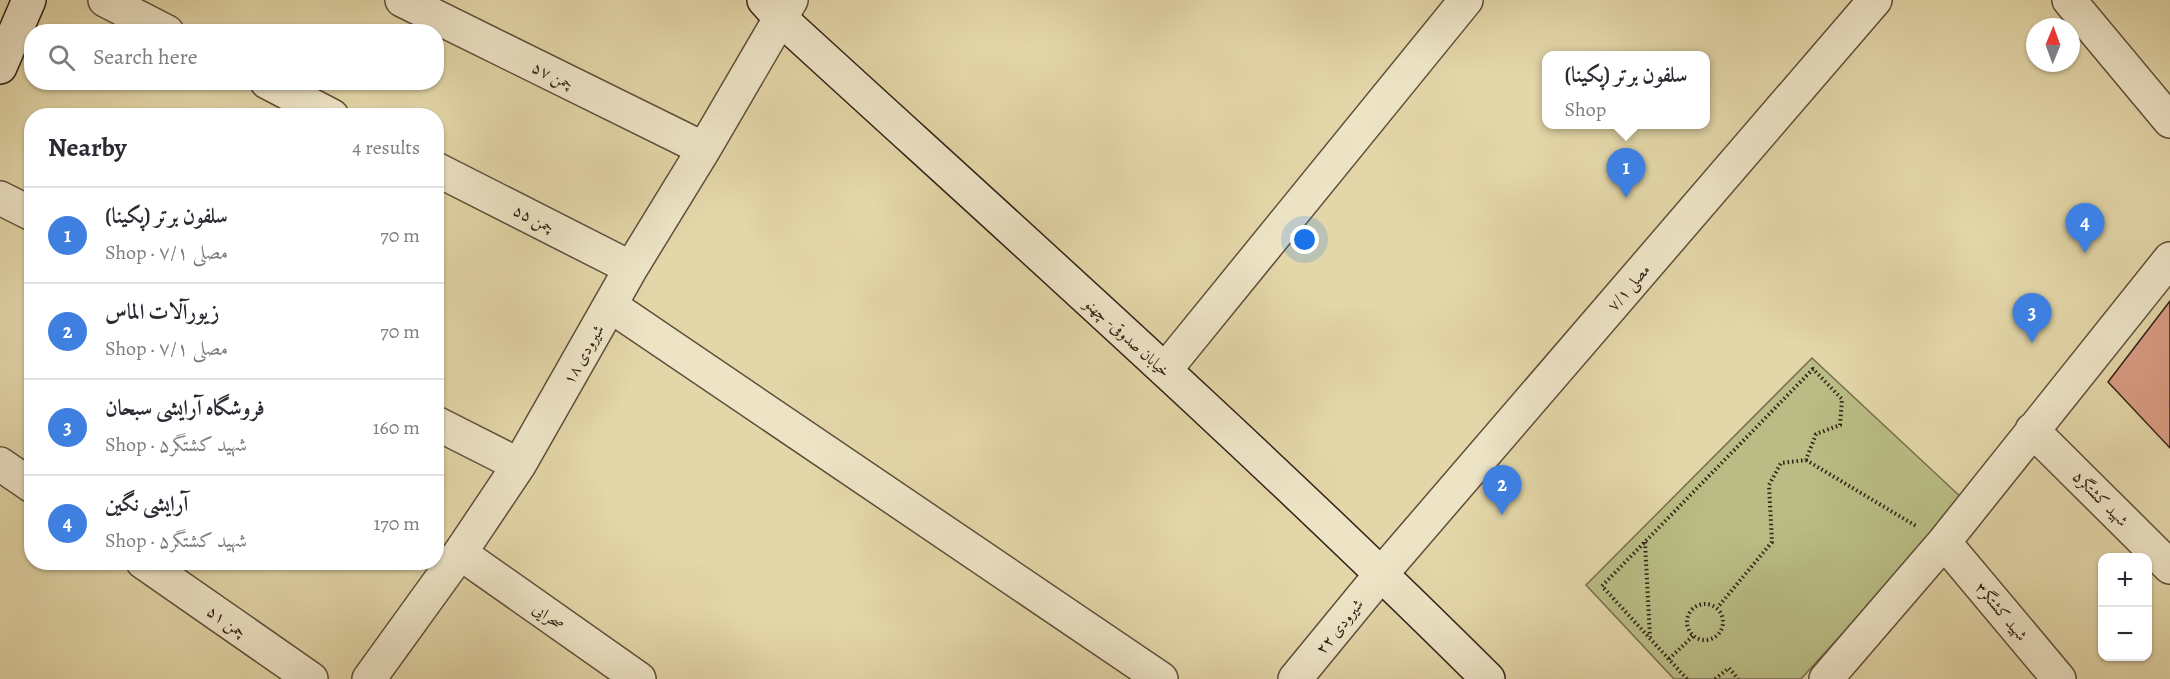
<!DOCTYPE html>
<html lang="en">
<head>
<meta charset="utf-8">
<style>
  :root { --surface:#fff; --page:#f7f7f7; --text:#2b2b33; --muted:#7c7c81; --line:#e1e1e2; --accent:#111827 }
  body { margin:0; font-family:Alegreya,Amiri,serif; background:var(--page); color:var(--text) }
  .controls { position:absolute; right:18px; bottom:18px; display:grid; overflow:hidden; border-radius:12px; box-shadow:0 2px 4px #0004 }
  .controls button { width:54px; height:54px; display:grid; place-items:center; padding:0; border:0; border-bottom:2px solid var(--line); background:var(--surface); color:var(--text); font:30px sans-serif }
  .compass { position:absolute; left:2026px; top:18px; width:54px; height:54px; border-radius:50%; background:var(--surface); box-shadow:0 2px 4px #0004; rotate:1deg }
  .you { position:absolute; left:1305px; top:240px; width:21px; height:21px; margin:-15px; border:4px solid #fff; border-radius:50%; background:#1a73e8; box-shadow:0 0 0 9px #1a73e833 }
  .badge { display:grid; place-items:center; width:39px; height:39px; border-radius:50%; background:var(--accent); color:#fff; font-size:20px; font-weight:700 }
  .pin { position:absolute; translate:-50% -50px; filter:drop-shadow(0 2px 3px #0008) }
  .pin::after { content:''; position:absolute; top:32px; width:21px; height:18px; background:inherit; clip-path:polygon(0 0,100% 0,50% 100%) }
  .popup { position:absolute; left:1542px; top:51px; width:168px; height:78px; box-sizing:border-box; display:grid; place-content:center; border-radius:12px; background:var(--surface); filter:drop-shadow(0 2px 4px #0005); font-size:20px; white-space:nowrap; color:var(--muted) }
  .popup b { font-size:22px; color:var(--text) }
  .popup::after { content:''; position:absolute; left:50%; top:100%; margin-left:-12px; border:12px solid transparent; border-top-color:var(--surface) }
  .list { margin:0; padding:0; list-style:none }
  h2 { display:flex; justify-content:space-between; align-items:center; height:78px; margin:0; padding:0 24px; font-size:26px }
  h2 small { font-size:20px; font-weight:400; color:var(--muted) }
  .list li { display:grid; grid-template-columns:39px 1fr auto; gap:18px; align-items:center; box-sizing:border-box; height:96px; padding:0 24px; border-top:2px solid var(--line) }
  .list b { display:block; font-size:22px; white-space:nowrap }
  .list p { margin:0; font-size:20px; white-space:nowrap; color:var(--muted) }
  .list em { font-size:20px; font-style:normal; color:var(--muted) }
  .icon { flex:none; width:33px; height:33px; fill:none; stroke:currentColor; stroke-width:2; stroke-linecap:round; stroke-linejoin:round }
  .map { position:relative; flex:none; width:2170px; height:679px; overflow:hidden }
  .search { position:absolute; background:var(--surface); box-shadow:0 2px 4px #0004; left:24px; top:24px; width:420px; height:66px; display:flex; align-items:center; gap:15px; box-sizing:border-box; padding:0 21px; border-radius:24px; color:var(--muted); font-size:22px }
  .panel { position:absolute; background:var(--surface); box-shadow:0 2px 4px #0004; left:24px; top:108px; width:420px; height:462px; border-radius:24px }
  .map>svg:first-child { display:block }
  .green { fill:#b9bc84; stroke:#766e4d; stroke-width:1.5 }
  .building { fill:#d99c83; stroke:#322016; stroke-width:1.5 }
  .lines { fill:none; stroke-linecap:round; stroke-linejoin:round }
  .street-casing { stroke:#5e4e3a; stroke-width:36 }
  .secondary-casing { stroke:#322016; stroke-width:36 }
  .path { stroke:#322016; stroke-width:4; stroke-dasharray:1.5 3; stroke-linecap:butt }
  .street { stroke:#ede4c6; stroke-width:33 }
  .secondary { stroke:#ede4c6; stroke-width:33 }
  .labels { text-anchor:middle; stroke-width:6; stroke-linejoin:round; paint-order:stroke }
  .street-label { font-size:16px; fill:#322016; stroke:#ede4c6 }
</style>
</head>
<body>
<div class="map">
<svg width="2170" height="679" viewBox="0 0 2170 679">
  <rect width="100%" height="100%" fill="#e3d6a8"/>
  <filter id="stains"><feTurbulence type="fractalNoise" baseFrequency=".00333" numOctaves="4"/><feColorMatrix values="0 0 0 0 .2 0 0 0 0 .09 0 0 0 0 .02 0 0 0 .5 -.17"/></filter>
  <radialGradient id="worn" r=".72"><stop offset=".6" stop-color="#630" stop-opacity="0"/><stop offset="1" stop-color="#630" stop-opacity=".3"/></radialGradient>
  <path class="green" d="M 1812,358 L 1964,500 L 1801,679 L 1674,679 L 1586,585 Z"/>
  <path class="building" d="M 2170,301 L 2170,448 L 2108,382 Z"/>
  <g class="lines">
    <defs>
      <path id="street" d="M 105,0 L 167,32
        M 402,0 L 704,149
        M 2069,0 L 2170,121
        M 267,82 L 332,116
        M 436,169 L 631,268
        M 0,198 L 32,214
        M 611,306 L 1161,679
        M 1165,370 L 1466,0
        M 436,423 L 519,465
        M 2032,430 L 2170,567
        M 0,464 L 32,486
        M 1944,542 L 2059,679
        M 460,553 L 639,679
        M 143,562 L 311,679
        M 369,679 L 460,553 L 519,465 L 631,268 L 704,149 L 791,0
        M 1295,679 L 1382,573 L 1875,0
        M 1826,679 L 1944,542 L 2170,259"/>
      <path id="secondary" d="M 764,0 L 780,18 C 1018,236 1259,451 1488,679
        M 0,67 L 29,0"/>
    </defs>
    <use href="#street" class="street-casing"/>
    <use href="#secondary" class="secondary-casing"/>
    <path class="path" d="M 1806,460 L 1916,526
      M 1645,542 L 1650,637
      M1687 622a18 18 0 1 1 36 0a18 18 0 1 1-36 0Z
      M 1669,659 L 1693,636
      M 1687,679 L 1602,586 L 1813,369 L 1842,399 L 1840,425 L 1816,434 L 1806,460 L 1781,463 L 1769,485 L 1772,542 L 1718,607
      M 1715,679 L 1729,668 L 1738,679"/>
    <use href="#street" class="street"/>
    <use href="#secondary" class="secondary"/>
  </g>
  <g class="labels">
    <g class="street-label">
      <text transform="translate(553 75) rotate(26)" y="6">چمن ۵۷</text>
      <text transform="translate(534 218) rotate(27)" y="6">چمن ۵۵</text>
      <text transform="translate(1628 287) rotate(-49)" y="6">مصلی ۷/۱</text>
      <text transform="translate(1128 337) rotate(42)" y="6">خیابان صدوقی- چهنو</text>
      <text transform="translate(583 354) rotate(-60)" y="6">شیرودی ۱۸</text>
      <text transform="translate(2101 498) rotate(45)" y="6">شهید کشتگر۵</text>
      <text transform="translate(2002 611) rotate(50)" y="6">شهید کشتگر۳</text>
      <text transform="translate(549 616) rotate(35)" y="6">صحرایی</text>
      <text transform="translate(227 621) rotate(35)" y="6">چمن ۵۱</text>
      <text transform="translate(1339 626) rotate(-51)" y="6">شیرودی ۲۲</text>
    </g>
  </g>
  <rect width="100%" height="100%" filter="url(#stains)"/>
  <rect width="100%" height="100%" fill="url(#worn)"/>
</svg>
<div class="controls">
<button>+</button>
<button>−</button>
</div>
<svg class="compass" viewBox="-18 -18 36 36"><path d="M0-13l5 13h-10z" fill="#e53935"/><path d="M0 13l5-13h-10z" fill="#7c7c81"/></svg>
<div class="you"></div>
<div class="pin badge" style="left:1626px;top:198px;background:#3f7fe0">1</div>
<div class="popup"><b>سلفون برتر (پکینا)</b>Shop</div>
<div class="pin badge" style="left:1502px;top:515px;background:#3f7fe0">2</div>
<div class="pin badge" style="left:2032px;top:343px;background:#3f7fe0">3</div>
<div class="pin badge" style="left:2085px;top:253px;background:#3f7fe0">4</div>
<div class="search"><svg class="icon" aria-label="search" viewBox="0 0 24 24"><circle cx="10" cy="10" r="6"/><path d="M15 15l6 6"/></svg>Search here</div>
<section class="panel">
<h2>Nearby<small>4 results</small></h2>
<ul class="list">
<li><span class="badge" style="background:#3f7fe0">1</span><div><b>سلفون برتر (پکینا)</b><p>Shop · مصلی ۷/۱</p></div><em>70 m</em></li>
<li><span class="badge" style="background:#3f7fe0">2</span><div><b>زیورآلات الماس</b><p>Shop · مصلی ۷/۱</p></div><em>70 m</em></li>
<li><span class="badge" style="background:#3f7fe0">3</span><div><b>فروشگاه آرایشی سبحان</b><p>Shop · شهید کشتگر۵</p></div><em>160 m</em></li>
<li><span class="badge" style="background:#3f7fe0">4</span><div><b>آرایشی نگین</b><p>Shop · شهید کشتگر۵</p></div><em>170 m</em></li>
</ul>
</section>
</div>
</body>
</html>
